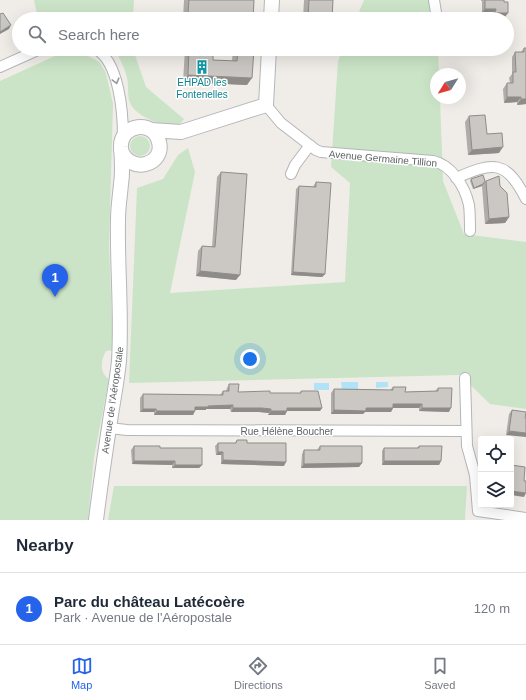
<!DOCTYPE html>
<html lang="en">
<head>
<meta charset="utf-8">
<style>
  :root { --surface:#fff; --page:#f6f6f7; --text:#1f2937; --muted:#747a83; --line:#e0e1e3; --accent:#2563eb }
  body { margin:0; font-family:Arial,sans-serif; background:var(--page); color:var(--text) }
  .controls { position:absolute; right:12px; bottom:12px; display:grid; overflow:hidden; border-radius:4px; box-shadow:0 4px 16px #0002 }
  .controls button { width:36px; height:36px; display:grid; place-items:center; padding:0; border:0; border-bottom:1px solid var(--line); background:var(--surface); color:var(--text); font:20px sans-serif }
  .compass { position:absolute; left:430px; top:68px; width:36px; height:36px; border-radius:50%; background:var(--surface); box-shadow:0 4px 16px #0002; rotate:233deg }
  .you { position:absolute; left:250px; top:359px; width:14px; height:14px; margin:-10px; border:3px solid #fff; border-radius:50%; background:#1a73e8; box-shadow:0 0 0 6px #1a73e833 }
  .badge { display:grid; place-items:center; width:26px; height:26px; border-radius:50%; background:var(--accent); color:#fff; font-size:13px; font-weight:700 }
  .pin { position:absolute; translate:-50% -33px; filter:drop-shadow(0 1px 2px #0008) }
  .pin::after { content:''; position:absolute; top:21px; width:14px; height:12px; background:inherit; clip-path:polygon(0 0,100% 0,50% 100%) }
  .list { margin:0; padding:0; list-style:none }
  h2 { display:flex; justify-content:space-between; align-items:center; height:52px; margin:0; padding:0 16px; font-size:17px }
  h2 small { font-size:13px; font-weight:400; color:var(--muted) }
  .list li { display:grid; grid-template-columns:26px 1fr auto; gap:12px; align-items:center; box-sizing:border-box; height:72px; padding:0 16px; border-top:1px solid var(--line) }
  .list b { display:block; font-size:15px; white-space:nowrap }
  .list p { margin:0; font-size:13px; white-space:nowrap; color:var(--muted) }
  .list em { font-size:13px; font-style:normal; color:var(--muted) }
  .icon { flex:none; width:22px; height:22px; fill:none; stroke:currentColor; stroke-width:2; stroke-linecap:round; stroke-linejoin:round }
  .map { position:relative; flex:none; width:526px; height:520px; overflow:hidden }
  .search { position:absolute; background:var(--surface); box-shadow:0 4px 16px #0002; left:12px; right:12px; top:12px; height:44px; display:flex; align-items:center; gap:10px; box-sizing:border-box; padding:0 14px; border-radius:22px; color:var(--muted); font-size:15px }
  .sheet { height:124px; background:var(--surface) }
  nav { display:flex; justify-content:space-around; align-items:center; box-sizing:border-box; height:56px; border-top:1px solid var(--line); background:var(--surface); font-size:11px; color:var(--muted) }
  nav a { display:grid; justify-items:center; gap:2px }
  nav .on { color:var(--accent) }
  .map>svg:first-child { display:block }
  .green { fill:#cbe4c7 }
  .water { fill:#b1e2f7 }
  .lines { fill:none; stroke-linecap:round; stroke-linejoin:round }
  .street-casing { stroke:#b3b5b8; stroke-width:12 }
  .secondary-casing { stroke:#b4b7bb; stroke-width:16 }
  .street { stroke:#fff; stroke-width:10 }
  .secondary { stroke:#fff; stroke-width:14 }
  .wall { fill:#afaca9 }
  .shaded-wall { fill:#8e8c89 }
  .building { fill:#cbc8c4; stroke:#8e8c89 }
  .oneway { stroke:#979a9c }
  .labels { text-anchor:middle; stroke-width:3; stroke-linejoin:round; paint-order:stroke }
  .culture-label { font-size:10px; fill:#0d838f; stroke:#fff }
  .street-label { font-size:10px; fill:#5f6366; stroke:#fff }
</style>
</head>
<body>
<div class="map">
<svg width="526" height="520" viewBox="0 0 526 520">
  <rect width="100%" height="100%" fill="#f0ede8"/>
  <path class="green" d="M 34,0 L 134,0 L 133,19 L 38,19 Z
    M 364,0 L 430,0 L 434,19 L 356,19 Z
    M 115,49 L 133,49 L 146,87 L 184,119 L 181,123 C 168,131 135,116 130,103 C 127,96 129,86 127,78 C 125,68 119,58 115,49 Z
    M 343,49 L 438,49 L 439,74 L 436,74 L 436,98 L 440,98 L 443,181 L 464,234 L 526,242 L 526,409 L 490,404 L 460,375 L 129,383 L 137,188 L 163,179 L 178,155 L 188,148 L 195,172 L 170,293 L 345,282 L 350,183 L 331,167 L 338,61 Z
    M 72,55 L 86,55 L 96,60 L 100,63 L 106,73 L 113,104 L 109,244 L 113,350 L 106,351 C 101,359 99,373 109,379 L 94,457 L 88,520 L 0,520 L 0,81 L 55,56 Z
    M130 146a10 10 0 1 1 20 0a10 10 0 1 1-20 0Z
    M 114,486 L 467,486 L 465,520 L 108,520 Z"/>
  <path class="water" d="M 341,382 L 358,382 L 358,390 L 342,390 Z
    M 376,382 L 388,382 L 388,387 L 376,388 Z
    M 314,383 L 329,383 L 329,390 L 314,390 Z"/>
  <g class="lines">
    <defs>
      <path id="street" d="M 434,0 L 437,19
        M 96,49 C 119,62 123,112 123,137
        M 0,67 L 40,49
        M 266,105 L 281,123 L 316,150 L 321,152 L 433,161 C 452,165 465,187 469,205 C 470,213 470,222 470,231
        M 291,174 L 295,165 L 310,145
        M 456,178 C 493,162 506,159 526,199
        M 465,378 L 467,446 L 475,475 L 478,511 L 526,518
        M 109,428 L 127,430 L 466,431"/>
      <path id="secondary" d="M 271,19 L 272,0
        M 151,130 L 181,132 L 266,105 L 269,49
        M 96,520 C 100,487 105,454 110,421 C 113,401 117,381 119,361 C 122,314 117,267 118,220 C 118,207 120,196 121,184 C 123,172 122,159 121,147 C 120,124 154,119 159,142 C 165,165 130,175 121,150"/>
    </defs>
    <use href="#street" class="street-casing"/>
    <use href="#secondary" class="secondary-casing"/>
    <use href="#street" class="street"/>
    <use href="#secondary" class="secondary"/>
  </g>
  <path class="wall" d="M 184,0 L 254,0 L 253,19 L 183,19 Z
    M 304,0 L 333,0 L 332,19 L 303,19 Z
    M 481,0 L 504,0 L 505,17 L 493,17 L 493,13 L 482,12 L 482,1 L 481,1 Z
    M 524,48 L 526,48 L 526,104 L 517,105 L 517,102 L 504,103 L 503,89 L 507,83 L 510,83 L 509,78 L 512,74 L 512,57 L 515,52 L 521,52 Z
    M 185,49 L 213,49 L 213,60 L 232,61 L 233,49 L 254,49 L 247,85 L 183,82 Z
    M 301,49 L 326,49 L 326,50 L 323,49 L 320,54 L 301,53 Z
    M 469,116 L 487,134 L 499,153 L 468,155 L 465,122 Z
    M 221,172 L 236,280 L 196,276 L 198,251 L 202,246 L 212,247 L 217,177 Z
    M 471,179 L 485,181 L 500,186 L 509,217 L 505,223 L 485,224 L 482,186 L 473,189 L 470,181 Z
    M 316,182 L 325,274 L 322,277 L 291,275 L 296,189 L 299,186 L 313,187 L 314,185 Z
    M 229,384 L 238,392 L 270,393 L 300,393 L 301,391 L 322,408 L 320,411 L 287,411 L 285,415 L 268,415 L 269,413 L 259,412 L 231,412 L 230,409 L 206,409 L 206,410 L 195,410 L 193,415 L 154,415 L 154,412 L 140,412 L 140,398 L 143,394 L 220,395 L 223,391 L 226,391 L 227,388 Z
    M 393,387 L 405,392 L 435,391 L 438,388 L 449,412 L 419,411 L 419,408 L 393,408 L 391,412 L 365,412 L 363,414 L 331,414 L 331,393 L 334,389 L 390,390 Z
    M 512,410 L 526,412 L 506,435 L 509,414 Z
    M 237,440 L 247,443 L 284,466 L 221,464 L 221,455 L 216,455 L 215,446 L 218,443 L 235,443 Z
    M 134,446 L 160,448 L 202,465 L 199,468 L 172,468 L 172,465 L 132,464 L 131,450 Z
    M 320,446 L 362,463 L 359,467 L 301,468 L 302,454 L 304,450 L 317,450 Z
    M 419,446 L 441,461 L 439,465 L 382,465 L 382,451 L 384,448 L 417,448 Z"/>
  <path class="shaded-wall" d="M 485,9 L 496,9 L 493,13 L 482,12 Z
    M 188,13 L 191,13 L 187,19 L 184,19 Z
    M 495,13 L 508,13 L 505,17 L 493,17 Z
    M 11,25 L 9,29 L 0,34 L 0,32 Z
    M 304,49 L 326,49 L 326,50 L 323,49 L 320,54 L 301,53 Z
    M 188,75 L 252,78 L 247,85 L 183,82 Z
    M 507,97 L 521,97 L 517,102 L 504,103 Z
    M 521,99 L 526,99 L 526,104 L 517,105 Z
    M 503,147 L 499,153 L 468,155 L 472,150 Z
    M 483,184 L 482,186 L 473,189 L 474,188 Z
    M 509,217 L 505,223 L 485,224 L 489,219 Z
    M 200,271 L 240,275 L 236,280 L 196,276 Z
    M 293,272 L 325,274 L 322,277 L 291,275 Z
    M 393,404 L 422,404 L 419,408 L 391,408 Z
    M 233,405 L 230,409 L 206,409 L 206,410 L 193,410 L 195,407 L 208,406 Z
    M 233,408 L 262,408 L 271,409 L 269,413 L 259,412 L 231,412 Z
    M 287,408 L 322,408 L 320,411 L 287,411 L 285,415 L 268,415 L 271,411 Z
    M 366,408 L 393,408 L 391,412 L 365,412 L 363,414 L 331,414 L 334,410 Z
    M 422,408 L 451,408 L 449,412 L 419,411 Z
    M 143,409 L 156,409 L 154,412 L 140,412 Z
    M 157,411 L 195,411 L 193,415 L 154,415 Z
    M 509,431 L 526,433 L 526,437 L 506,435 Z
    M 218,452 L 223,452 L 221,455 L 216,455 Z
    M 223,460 L 286,462 L 284,466 L 221,464 Z
    M 134,461 L 175,461 L 172,465 L 132,464 Z
    M 384,461 L 441,461 L 439,465 L 382,465 Z
    M 362,463 L 359,467 L 301,468 L 304,464 Z
    M 175,465 L 202,465 L 199,468 L 172,468 Z
    M 511,491 L 526,493 L 524,497 L 511,495 Z"/>
  <path class="building" d="M 189,0 L 254,0 L 253,19 L 191,19 L 191,13 L 188,13 Z
    M 309,0 L 333,0 L 332,19 L 308,19 Z
    M 485,0 L 504,0 L 504,2 L 508,2 L 508,13 L 495,13 L 496,9 L 485,9 Z
    M 3,13 L 11,25 L 0,32 L 0,14 Z
    M 524,48 L 526,48 L 526,99 L 521,99 L 521,97 L 507,97 L 507,83 L 513,83 L 513,72 L 516,72 L 515,52 L 524,52 Z
    M 189,49 L 213,49 L 213,60 L 237,61 L 238,49 L 254,49 L 252,78 L 188,75 Z
    M 485,115 L 487,134 L 502,133 L 503,147 L 472,150 L 469,116 Z
    M 221,172 L 247,174 L 240,275 L 200,271 L 202,246 L 215,247 Z
    M 483,175 L 485,181 L 483,184 L 474,188 L 471,179 Z
    M 499,176 L 500,186 L 507,193 L 509,217 L 489,219 L 486,181 Z
    M 316,182 L 331,183 L 325,274 L 293,272 L 299,186 L 316,187 Z
    M 229,384 L 239,384 L 238,392 L 270,391 L 270,393 L 301,393 L 301,391 L 318,391 L 322,408 L 287,408 L 287,411 L 271,411 L 271,409 L 262,408 L 233,408 L 233,405 L 208,406 L 208,407 L 195,407 L 195,411 L 157,411 L 156,409 L 143,409 L 143,394 L 223,395 L 223,391 L 229,391 Z
    M 393,387 L 406,387 L 405,392 L 438,391 L 438,388 L 452,388 L 451,408 L 422,408 L 422,404 L 393,404 L 393,408 L 366,408 L 366,411 L 334,410 L 334,389 L 393,390 Z
    M 512,410 L 526,412 L 525,418 L 526,418 L 526,433 L 509,431 Z
    M 237,440 L 247,440 L 247,443 L 286,443 L 286,462 L 223,460 L 223,452 L 218,452 L 218,443 L 236,443 Z
    M 134,446 L 160,446 L 160,448 L 202,448 L 202,465 L 175,465 L 175,461 L 134,461 Z
    M 320,446 L 362,446 L 362,463 L 304,464 L 304,450 L 320,450 Z
    M 419,446 L 442,446 L 441,461 L 384,461 L 384,448 L 419,448 Z
    M 511,465 L 525,467 L 524,481 L 526,481 L 526,493 L 511,491 Z"/>
  <defs><path id="oneway-chevron" d="M-2-3.5L2.5 0L-2 3.5" fill="none" stroke-width="1.6" stroke-linecap="round" stroke-linejoin="round"/></defs>
  <use class="oneway" href="#oneway-chevron" transform="translate(116 81) rotate(75)"/>
  <defs>
    <symbol id="building-bare" viewBox="-9 -9 18 18"><path d="M-4-6H4V6H1V3H-1V6H-4ZM-2.5-4.3h1.7v1.8h-1.7ZM.8-4.3h1.7v1.8H.8ZM-2.5-1h1.7V.8h-1.7ZM.8-1h1.7V.8H.8Z" fill="#0f9aa8" stroke="#fff" stroke-width="2.5" paint-order="stroke"/></symbol>
  </defs>
  <g fill-rule="evenodd">
    <use href="#building-bare" x="192" y="57" width="20" height="20"/>
  </g>
  <g class="labels">
    <g class="culture-label">
      <text x="202" y="86">EHPAD les<tspan x="202" dy="12">Fontenelles</tspan></text>
    </g>
    <g class="street-label">
      <text transform="translate(383 158) rotate(5)" y="4">Avenue Germaine Tillion</text>
      <text transform="translate(112 400) rotate(-82)" y="4">Avenue de l'Aéropostale</text>
      <text x="287" y="435">Rue Hélène Boucher</text>
    </g>
  </g>
</svg>
<div class="controls">
<button><svg class="icon" aria-label="locate" viewBox="0 0 24 24"><circle cx="12" cy="12" r="6"/><path d="M12 2v4M12 18v4M2 12h4M18 12h4"/></svg></button>
<button><svg class="icon" aria-label="layers" viewBox="0 0 24 24"><path d="M12 4l9 5-9 5-9-5zM3 14l9 5 9-5"/></svg></button>
</div>
<svg class="compass" viewBox="-18 -18 36 36"><path d="M0-13l5 13h-10z" fill="#e53935"/><path d="M0 13l5-13h-10z" fill="#747a83"/></svg>
<div class="you"></div>
<div class="pin badge" style="left:55px;top:297px">1</div>
<div class="search"><svg class="icon" aria-label="search" viewBox="0 0 24 24"><circle cx="10" cy="10" r="6"/><path d="M15 15l6 6"/></svg>Search here</div>
</div>
<section class="sheet">
<h2>Nearby<small></small></h2>
<ul class="list">
<li><span class="badge">1</span><div><b>Parc du château Latécoère</b><p>Park · Avenue de l'Aéropostale</p></div><em>120 m</em></li>
</ul>
</section>
<nav>
<a class="on"><svg class="icon" aria-label="map" viewBox="0 0 24 24"><path d="M3 6l6-2 6 2 6-2v14l-6 2-6-2-6 2zM9 4v14M15 6v14"/></svg>Map</a>
<a><svg class="icon" aria-label="directions" viewBox="0 0 24 24"><path d="M12 3l9 9-9 9-9-9zM9 14v-3h6M13 9l2 2-2 2"/></svg>Directions</a>
<a><svg class="icon" aria-label="saved" viewBox="0 0 24 24"><path d="M7 4h10v16l-5-4-5 4z"/></svg>Saved</a>
</nav>
</body>
</html>
